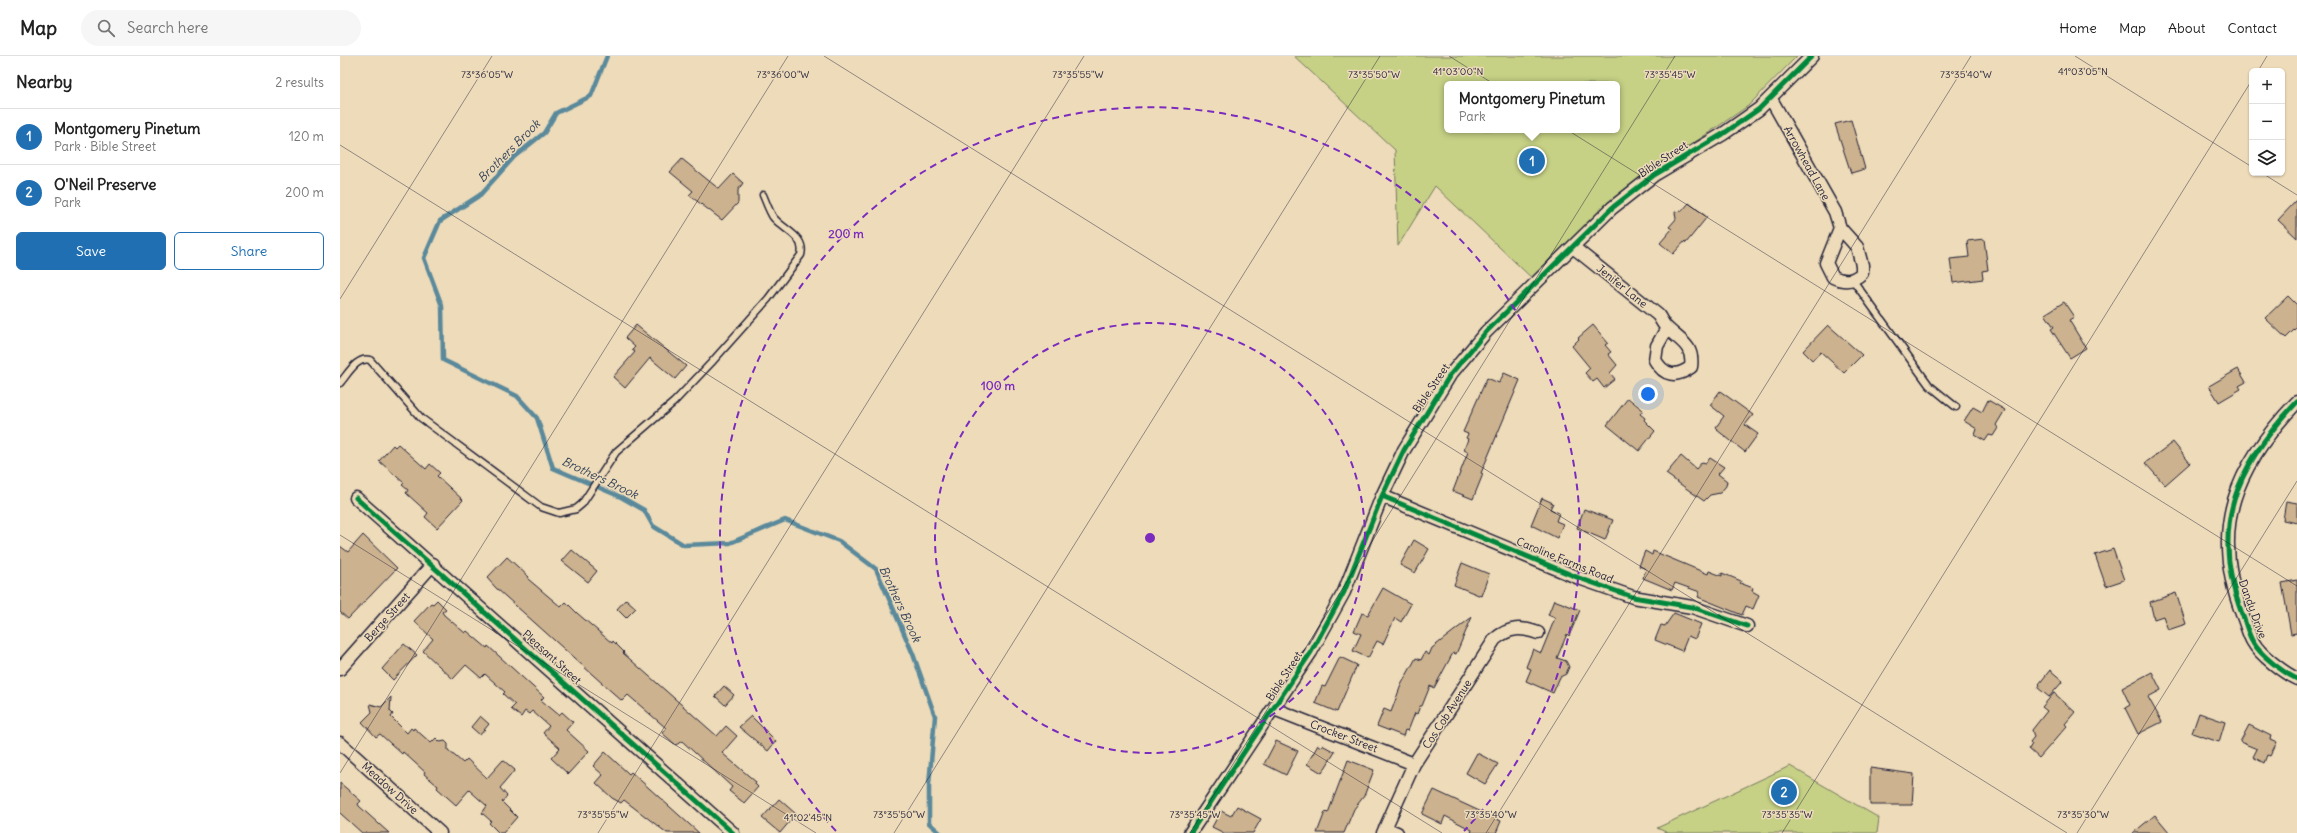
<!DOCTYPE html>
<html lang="en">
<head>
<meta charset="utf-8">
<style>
  :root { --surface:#fff; --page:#f6f6f6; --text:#222; --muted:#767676; --line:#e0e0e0; --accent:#1f6fb2 }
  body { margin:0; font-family:Delius,sans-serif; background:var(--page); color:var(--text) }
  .controls { position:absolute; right:12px; top:12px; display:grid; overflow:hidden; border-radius:6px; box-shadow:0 1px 3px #0004 }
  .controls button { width:36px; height:36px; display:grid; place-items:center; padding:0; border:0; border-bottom:1px solid var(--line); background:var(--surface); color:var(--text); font:20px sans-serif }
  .you { position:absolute; left:1308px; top:338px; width:14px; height:14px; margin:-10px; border:3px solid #fff; border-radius:50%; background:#1a73e8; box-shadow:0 0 0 6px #1a73e833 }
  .badge { display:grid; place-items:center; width:26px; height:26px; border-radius:50%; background:var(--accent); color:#fff; font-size:13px; font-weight:700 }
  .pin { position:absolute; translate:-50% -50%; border:2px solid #fff; box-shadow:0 1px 4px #0006 }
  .popup { position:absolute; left:1104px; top:25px; width:176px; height:52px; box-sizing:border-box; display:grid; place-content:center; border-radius:6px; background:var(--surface); filter:drop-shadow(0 1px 3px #0005); font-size:13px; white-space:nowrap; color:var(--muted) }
  .popup b { font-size:15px; color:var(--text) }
  .popup::after { content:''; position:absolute; left:50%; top:100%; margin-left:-8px; border:8px solid transparent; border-top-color:var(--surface) }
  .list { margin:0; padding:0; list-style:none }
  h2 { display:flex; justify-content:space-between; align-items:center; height:52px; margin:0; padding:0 16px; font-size:17px }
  h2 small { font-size:13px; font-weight:400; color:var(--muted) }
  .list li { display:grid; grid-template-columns:26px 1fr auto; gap:12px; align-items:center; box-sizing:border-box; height:56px; padding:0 16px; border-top:1px solid var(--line) }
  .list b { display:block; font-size:15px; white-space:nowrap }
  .list p { margin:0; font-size:13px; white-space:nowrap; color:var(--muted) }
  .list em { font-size:13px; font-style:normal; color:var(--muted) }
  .actions { display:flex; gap:8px; padding:12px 16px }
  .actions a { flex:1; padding:9px 0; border:1px solid var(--accent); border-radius:6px; text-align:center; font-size:14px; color:var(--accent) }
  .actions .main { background:var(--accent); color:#fff }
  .icon { flex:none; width:22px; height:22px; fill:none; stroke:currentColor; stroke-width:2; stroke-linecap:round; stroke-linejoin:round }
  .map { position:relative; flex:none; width:1957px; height:777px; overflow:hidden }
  header { display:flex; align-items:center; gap:24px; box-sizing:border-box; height:56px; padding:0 20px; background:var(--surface); border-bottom:1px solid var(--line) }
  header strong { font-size:19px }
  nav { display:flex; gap:22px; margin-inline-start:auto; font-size:14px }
  .search { width:280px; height:36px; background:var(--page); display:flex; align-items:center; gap:10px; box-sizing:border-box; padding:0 14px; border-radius:22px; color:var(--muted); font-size:15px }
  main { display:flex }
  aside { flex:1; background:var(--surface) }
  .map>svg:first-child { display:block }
  .green { fill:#c6d185; stroke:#747a60; fill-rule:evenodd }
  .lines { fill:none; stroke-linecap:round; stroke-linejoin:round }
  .stream { stroke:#5a899b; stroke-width:4.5 }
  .building { fill:#ccb28e; stroke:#22223b }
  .service-casing { stroke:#22223b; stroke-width:9 }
  .minor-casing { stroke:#22223b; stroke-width:15 }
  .service { stroke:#eedbb9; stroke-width:6 }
  .minor { stroke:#eedbb9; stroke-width:12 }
  .cycleway-casing { stroke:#eedbb9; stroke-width:8 }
  .cycleway { stroke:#00873e; stroke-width:5 }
  .ticks { fill:none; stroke:#22223b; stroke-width:1; stroke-opacity:0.45 }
  .ring { fill:none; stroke:#7b2cbf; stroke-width:2; stroke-dasharray:7 5 }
  .labels { text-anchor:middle; stroke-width:3; stroke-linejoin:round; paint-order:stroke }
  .street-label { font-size:11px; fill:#22223b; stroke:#eedbb9 }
  .water-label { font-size:12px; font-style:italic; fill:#35445b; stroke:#eedbb9 }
  .ticks-label { font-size:10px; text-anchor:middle; fill:#22223b; stroke:#eedbb9; stroke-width:3; stroke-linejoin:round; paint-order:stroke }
  .centre { fill:#7b2cbf; stroke:#eedbb9; stroke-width:2 }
  .ring-label { font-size:12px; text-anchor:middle; font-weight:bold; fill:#7b2cbf; stroke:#eedbb9; stroke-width:3; stroke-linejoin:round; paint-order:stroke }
</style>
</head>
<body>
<header>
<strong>Map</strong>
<div class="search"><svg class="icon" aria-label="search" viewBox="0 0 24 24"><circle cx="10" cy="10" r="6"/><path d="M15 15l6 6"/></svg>Search here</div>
<nav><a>Home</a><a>Map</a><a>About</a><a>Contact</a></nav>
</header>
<main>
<aside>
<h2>Nearby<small>2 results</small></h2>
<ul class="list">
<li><span class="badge">1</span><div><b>Montgomery Pinetum</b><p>Park · Bible Street</p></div><em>120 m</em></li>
<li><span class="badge">2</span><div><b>O'Neil Preserve</b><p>Park</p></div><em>200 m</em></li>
</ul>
<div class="actions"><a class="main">Save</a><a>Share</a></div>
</aside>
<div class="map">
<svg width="1957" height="777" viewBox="0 0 1957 777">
  <rect width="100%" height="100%" fill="#eedbb9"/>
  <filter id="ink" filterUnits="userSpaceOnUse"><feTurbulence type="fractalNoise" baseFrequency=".025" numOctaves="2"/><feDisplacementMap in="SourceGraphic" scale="8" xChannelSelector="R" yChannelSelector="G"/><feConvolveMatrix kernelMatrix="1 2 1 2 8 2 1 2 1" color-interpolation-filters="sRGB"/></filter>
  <g filter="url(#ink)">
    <path class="green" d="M 954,0 L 1457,0 L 1408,50 L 1311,116 L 1197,227 L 1095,130 L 1058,190 L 1055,94 ZM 1107,28 L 1277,28 L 1277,74 L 1107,74 Z
      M 1450,710 L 1539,762 L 1537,777 L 1328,777 L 1317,772 Z"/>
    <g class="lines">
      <path class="stream" d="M 267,0 L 251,40 L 216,57 L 204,77 L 174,101 L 140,139 L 100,165 L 84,202 L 102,250 L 103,304 L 177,340 L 197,362 L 213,412 L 281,441 L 304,454 L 313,470 L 344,489 L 390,487 L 445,464 L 499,485 L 536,513 L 573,598 L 595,660 L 589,729 L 589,767 L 600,777"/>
    </g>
    <path class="building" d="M 1511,64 L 1525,113 L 1511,117 L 1495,68 Z
      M 342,103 L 379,133 L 393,118 L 403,127 L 398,134 L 398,147 L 382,164 L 349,139 L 353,135 L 330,116 Z
      M 1957,144 L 1957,182 L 1938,164 Z
      M 1349,147 L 1367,161 L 1346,187 L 1345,185 L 1333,198 L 1320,187 L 1332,173 L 1329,171 L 1336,163 L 1335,156 L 1342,155 Z
      M 1644,183 L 1648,214 L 1642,215 L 1643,223 L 1613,227 L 1610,203 L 1629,201 L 1627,185 Z
      M 1948,240 L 1957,249 L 1957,271 L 1946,282 L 1925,262 Z
      M 1724,246 L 1734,261 L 1729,264 L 1746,292 L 1730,302 L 1711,273 L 1714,271 L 1705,258 Z
      M 296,269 L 346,310 L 335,323 L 310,302 L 285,332 L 273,321 L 295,296 L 292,294 L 295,291 L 285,282 Z
      M 1253,269 L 1268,287 L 1265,289 L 1271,296 L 1268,298 L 1277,309 L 1270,317 L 1275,323 L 1264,332 L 1257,323 L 1253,326 L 1245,317 L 1250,312 L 1232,290 L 1239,283 L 1238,282 Z
      M 1488,269 L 1522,299 L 1504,317 L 1481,296 L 1472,304 L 1463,295 Z
      M 1898,313 L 1906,326 L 1899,330 L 1901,333 L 1879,346 L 1869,330 Z
      M 1164,317 L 1180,324 L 1141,417 L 1143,418 L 1133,443 L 1113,435 L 1128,396 L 1124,394 L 1128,383 L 1126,382 L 1128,378 L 1123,376 L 1147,322 L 1159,327 Z
      M 1380,335 L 1413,359 L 1405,369 L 1418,378 L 1405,396 L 1377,374 L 1378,373 L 1376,371 L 1384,360 L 1370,349 Z
      M 1288,342 L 1303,354 L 1300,358 L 1305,362 L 1304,364 L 1315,375 L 1299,395 L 1267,369 Z
      M 1648,344 L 1665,354 L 1656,369 L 1658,372 L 1653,380 L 1649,379 L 1645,385 L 1635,379 L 1637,373 L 1624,365 L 1633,351 L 1642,356 Z
      M 1833,386 L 1850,407 L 1825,429 L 1805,407 Z
      M 58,388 L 86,413 L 90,408 L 100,417 L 97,420 L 123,444 L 97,472 L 85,461 L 88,457 L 66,437 L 68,434 L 62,429 L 64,427 L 39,405 L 53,389 L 55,391 Z
      M 1341,400 L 1356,413 L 1362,406 L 1366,407 L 1370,402 L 1384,411 L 1378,418 L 1387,425 L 1386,430 L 1380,437 L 1370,439 L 1364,445 L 1326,418 Z
      M 1202,442 L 1213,447 L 1210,453 L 1219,457 L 1216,465 L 1223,468 L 1217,482 L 1191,469 Z
      M 1946,445 L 1957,447 L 1957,467 L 1943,464 Z
      M 1244,453 L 1273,464 L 1265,484 L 1237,472 Z
      M 23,479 L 57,512 L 8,563 L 0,556 L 0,490 L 8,496 Z
      M 1074,484 L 1089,493 L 1075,517 L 1060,509 Z
      M 1773,493 L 1784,524 L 1766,530 L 1755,499 Z
      M 232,494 L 257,515 L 248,526 L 222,505 Z
      M 1305,495 L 1312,499 L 1313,495 L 1368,518 L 1369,515 L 1382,520 L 1382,517 L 1401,525 L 1400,527 L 1413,532 L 1412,535 L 1419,539 L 1413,553 L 1406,550 L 1402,559 L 1358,541 L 1360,536 L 1335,527 L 1332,534 L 1303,522 L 1306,513 L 1299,510 Z
      M 167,501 L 189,521 L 188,523 L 221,551 L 226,546 L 237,557 L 272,587 L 273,585 L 284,596 L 283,597 L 377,680 L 386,670 L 397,680 L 382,697 L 416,726 L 415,728 L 418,731 L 404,747 L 389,735 L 392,731 L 342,685 L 336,689 L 322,677 L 326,672 L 288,639 L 282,645 L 156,532 L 147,522 Z
      M 1122,507 L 1149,518 L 1141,540 L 1114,529 Z
      M 1957,524 L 1957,577 L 1951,578 L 1942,527 Z
      M 1043,532 L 1071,548 L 1061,566 L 1055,562 L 1043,588 L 1037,585 L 1028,602 L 1013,595 L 1021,578 L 1014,575 L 1022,557 L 1028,559 Z
      M 1836,537 L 1846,568 L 1828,574 L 1823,560 L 1814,563 L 1810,546 Z
      M 286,543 L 296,552 L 286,562 L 277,553 Z
      M 97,544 L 106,553 L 102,556 L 104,559 L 125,577 L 127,575 L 147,592 L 148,590 L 204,641 L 201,644 L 219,659 L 222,656 L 233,666 L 226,674 L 249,695 L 228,718 L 211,702 L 220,692 L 203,677 L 209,670 L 192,655 L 189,658 L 185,655 L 181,661 L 171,653 L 175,649 L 163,638 L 165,636 L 145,618 L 141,622 L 126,609 L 113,623 L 83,595 L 93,583 L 74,565 L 91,547 L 93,548 Z
      M 1214,544 L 1240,554 L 1229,580 L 1227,578 L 1217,602 L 1226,605 L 1229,611 L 1226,618 L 1220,621 L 1213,637 L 1186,625 L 1191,613 L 1186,611 L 1193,593 L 1201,597 L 1215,562 L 1208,559 Z
      M 1334,557 L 1361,568 L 1355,583 L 1348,580 L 1342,595 L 1315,584 L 1321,569 L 1325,570 Z
      M 1132,561 L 1116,598 L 1113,597 L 1094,632 L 1090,630 L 1082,650 L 1080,650 L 1077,658 L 1075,657 L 1068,675 L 1065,674 L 1063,680 L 1037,670 L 1044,653 L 1051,656 L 1061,629 L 1076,602 L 1081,604 L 1085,596 L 1089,599 L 1092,592 Z
      M 64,588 L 77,599 L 53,624 L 42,613 Z
      M 1000,601 L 1017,609 L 997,656 L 975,647 L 982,630 L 985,631 Z
      M 1710,614 L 1723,625 L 1709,641 L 1698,632 L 1700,629 L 1699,628 Z
      M 1812,616 L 1821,634 L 1808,641 L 1822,666 L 1798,678 L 1785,652 L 1790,649 L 1782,632 Z
      M 384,630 L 394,639 L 385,649 L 375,640 Z
      M 1714,637 L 1735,656 L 1725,668 L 1727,670 L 1699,702 L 1689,693 L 1692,688 L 1690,686 L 1694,681 L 1692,674 L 1707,655 L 1702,651 Z
      M 51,641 L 50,655 L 53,658 L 51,661 L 67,677 L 71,672 L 73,674 L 74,672 L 91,687 L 96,682 L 100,686 L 105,685 L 108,688 L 108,694 L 123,707 L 127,703 L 147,722 L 163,704 L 175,714 L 160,732 L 167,740 L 162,746 L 177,761 L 163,777 L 159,777 L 149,767 L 151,765 L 142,757 L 147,750 L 129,734 L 116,749 L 97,732 L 98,730 L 84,718 L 85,716 L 63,696 L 62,698 L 40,678 L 36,681 L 22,666 L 32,656 L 30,648 L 41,651 Z
      M 1859,657 L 1885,666 L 1879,686 L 1852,677 Z
      M 140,660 L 149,668 L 140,679 L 131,671 Z
      M 411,660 L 436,685 L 428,695 L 399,671 Z
      M 1909,669 L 1931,680 L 1930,683 L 1937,686 L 1930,700 L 1927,699 L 1924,707 L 1913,701 L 1917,693 L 1900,686 Z
      M 936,685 L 958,695 L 946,719 L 924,708 Z
      M 978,689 L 981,691 L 982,689 L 995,696 L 982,717 L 967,708 Z
      M 265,696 L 289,718 L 291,716 L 300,724 L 359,777 L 327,777 L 284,744 L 281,747 L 272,742 L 256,727 L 263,719 L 253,710 Z
      M 1137,697 L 1158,708 L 1145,728 L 1126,717 Z
      M 1008,704 L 1034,714 L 1024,740 L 1014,753 L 1004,777 L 977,777 L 985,756 L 988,757 Z
      M 1530,712 L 1574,718 L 1572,749 L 1530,749 Z
      M 0,727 L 21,745 L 18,748 L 19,750 L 49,777 L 22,777 L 0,757 Z
      M 1094,734 L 1161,765 L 1156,777 L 1131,777 L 1132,774 L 1105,760 L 1102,768 L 1082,758 Z
      M 439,743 L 456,758 L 440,777 L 422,762 Z
      M 897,750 L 921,763 L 913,777 L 884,777 L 872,771 L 881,755 L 891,760 Z
      M 1815,759 L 1830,777 L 1793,777 Z"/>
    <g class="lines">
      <defs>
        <path id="service" d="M 1512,223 L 1589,329 L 1616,351
          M 0,327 C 8,318 17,300 30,304 L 81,362 L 201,451 L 219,457 L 236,453 L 242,448 L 276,396 L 334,346 L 371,307 L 428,243 L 461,199 C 466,180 443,174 433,161 C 429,155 426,146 423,139"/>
        <path id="minor" d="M 1431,43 L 1495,156 L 1500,172 L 1517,191 L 1522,209 L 1522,217 C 1513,226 1504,226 1493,221 L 1486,207 L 1500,172
          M 1233,191 L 1318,259 C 1321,263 1323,269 1327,272 C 1340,285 1354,289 1351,311 C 1336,322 1324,320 1315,304 L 1317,290 L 1327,272
          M 1957,346 C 1896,410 1869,471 1902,558 C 1906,567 1908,578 1913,586 C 1920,599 1944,617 1957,623
          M 1042,440 L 1239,522 L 1293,541 L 1352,551 L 1407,570
          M 16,442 L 393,777
          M 0,613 L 93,508
          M 934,653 L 1074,708
          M 0,687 L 100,777
          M 1045,772 L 1057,777
          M 850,777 L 971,596 L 1004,536 L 1042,440 L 1064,394 L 1110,319 L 1146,276 L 1272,152 L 1314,119 L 1383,78 L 1419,53 L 1472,0
          M 1043,777 L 1074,708 L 1155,583 C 1170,571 1181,571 1198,577"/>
      </defs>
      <use href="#service" class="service-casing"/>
      <use href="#minor" class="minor-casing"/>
      <use href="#service" class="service"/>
      <use href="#minor" class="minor"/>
      <defs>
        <path id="cycleway" d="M 1957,346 C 1896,410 1869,471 1902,558 C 1906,567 1908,578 1913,586 C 1920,599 1944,617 1957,623
          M 1042,440 L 1239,522 L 1293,541 L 1352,551 L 1407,570
          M 16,442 L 393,777
          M 850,777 L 971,596 L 1004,536 L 1042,440 L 1064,394 L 1110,319 L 1146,276 L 1272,152 L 1314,119 L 1383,78 L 1419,53 L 1472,0"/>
      </defs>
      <use href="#cycleway" class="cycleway-casing"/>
      <use href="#cycleway" class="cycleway"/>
    </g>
  </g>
  <path class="ticks" d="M 484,0 L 1727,777M 1109,0 L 1957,530M 1735,0 L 1912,111M 1918,15 L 1927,0M 0,89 L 1102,777M 1922,117 L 1957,139M 0,243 L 152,0M 0,479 L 476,777M 0,717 L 448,0M 258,777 L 744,0M 554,777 L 1040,0M 850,777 L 1335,0M 1146,777 L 1631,0M 1442,777 L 1912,24M 1737,777 L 1957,425"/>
  <g class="ring">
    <circle cx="810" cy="482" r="215"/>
    <path d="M496 775A430 430 0 1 1 1124 775"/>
  </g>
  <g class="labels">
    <g class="street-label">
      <text transform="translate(1323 103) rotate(-33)" y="4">Bible Street</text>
      <text transform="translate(1467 107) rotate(61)" y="4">Arrowhead Lane</text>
      <text transform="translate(1282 230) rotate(39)" y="4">Jenifer Lane</text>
      <text transform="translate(1091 332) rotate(-56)" y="4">Bible Street</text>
      <text transform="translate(1225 504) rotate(22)" y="4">Caroline Farms Road</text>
      <text transform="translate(1913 553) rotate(70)" y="4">Dandy Drive</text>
      <text transform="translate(47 561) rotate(-48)" y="4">Berge Street</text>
      <text transform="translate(212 601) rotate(42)" y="4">Pleasant Street</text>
      <text transform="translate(944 620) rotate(-57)" y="4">Bible Street</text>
      <text transform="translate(1107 658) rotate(-57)" y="4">Cos Cob Avenue</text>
      <text transform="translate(1004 680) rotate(21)" y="4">Crocker Street</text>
      <text transform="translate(50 732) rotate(42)" y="4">Meadow Drive</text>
    </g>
    <g class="water-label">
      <text transform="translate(169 95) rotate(-45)" y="4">Brothers Brook</text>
      <text transform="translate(260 422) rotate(25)" y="4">Brothers Brook</text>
      <text transform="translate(560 548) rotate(65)" y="4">Brothers Brook</text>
    </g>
  </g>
  <g class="ticks-label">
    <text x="1118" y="19">41°03'00"N</text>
    <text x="1743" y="19">41°03'05"N</text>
    <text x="443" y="22">73°36'00"W</text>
    <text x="147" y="22">73°36'05"W</text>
    <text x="738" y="22">73°35'55"W</text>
    <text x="1034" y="22">73°35'50"W</text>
    <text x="1330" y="22">73°35'45"W</text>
    <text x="1626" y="22">73°35'40"W</text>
    <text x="263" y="762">73°35'55"W</text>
    <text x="559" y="762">73°35'50"W</text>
    <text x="855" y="762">73°35'45"W</text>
    <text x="1151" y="762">73°35'40"W</text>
    <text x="1447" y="762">73°35'35"W</text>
    <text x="1743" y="762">73°35'30"W</text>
    <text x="468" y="765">41°02'45"N</text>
  </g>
  <circle cx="810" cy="482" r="6" class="centre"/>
  <g class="ring-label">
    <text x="506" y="182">200 m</text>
    <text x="658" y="334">100 m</text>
  </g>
</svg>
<div class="controls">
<button>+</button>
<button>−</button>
<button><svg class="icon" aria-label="layers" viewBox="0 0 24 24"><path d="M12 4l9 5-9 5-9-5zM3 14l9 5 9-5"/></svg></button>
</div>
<div class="you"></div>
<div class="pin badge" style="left:1192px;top:105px">1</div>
<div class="popup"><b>Montgomery Pinetum</b>Park</div>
<div class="pin badge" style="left:1444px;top:736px">2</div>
</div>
</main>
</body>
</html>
